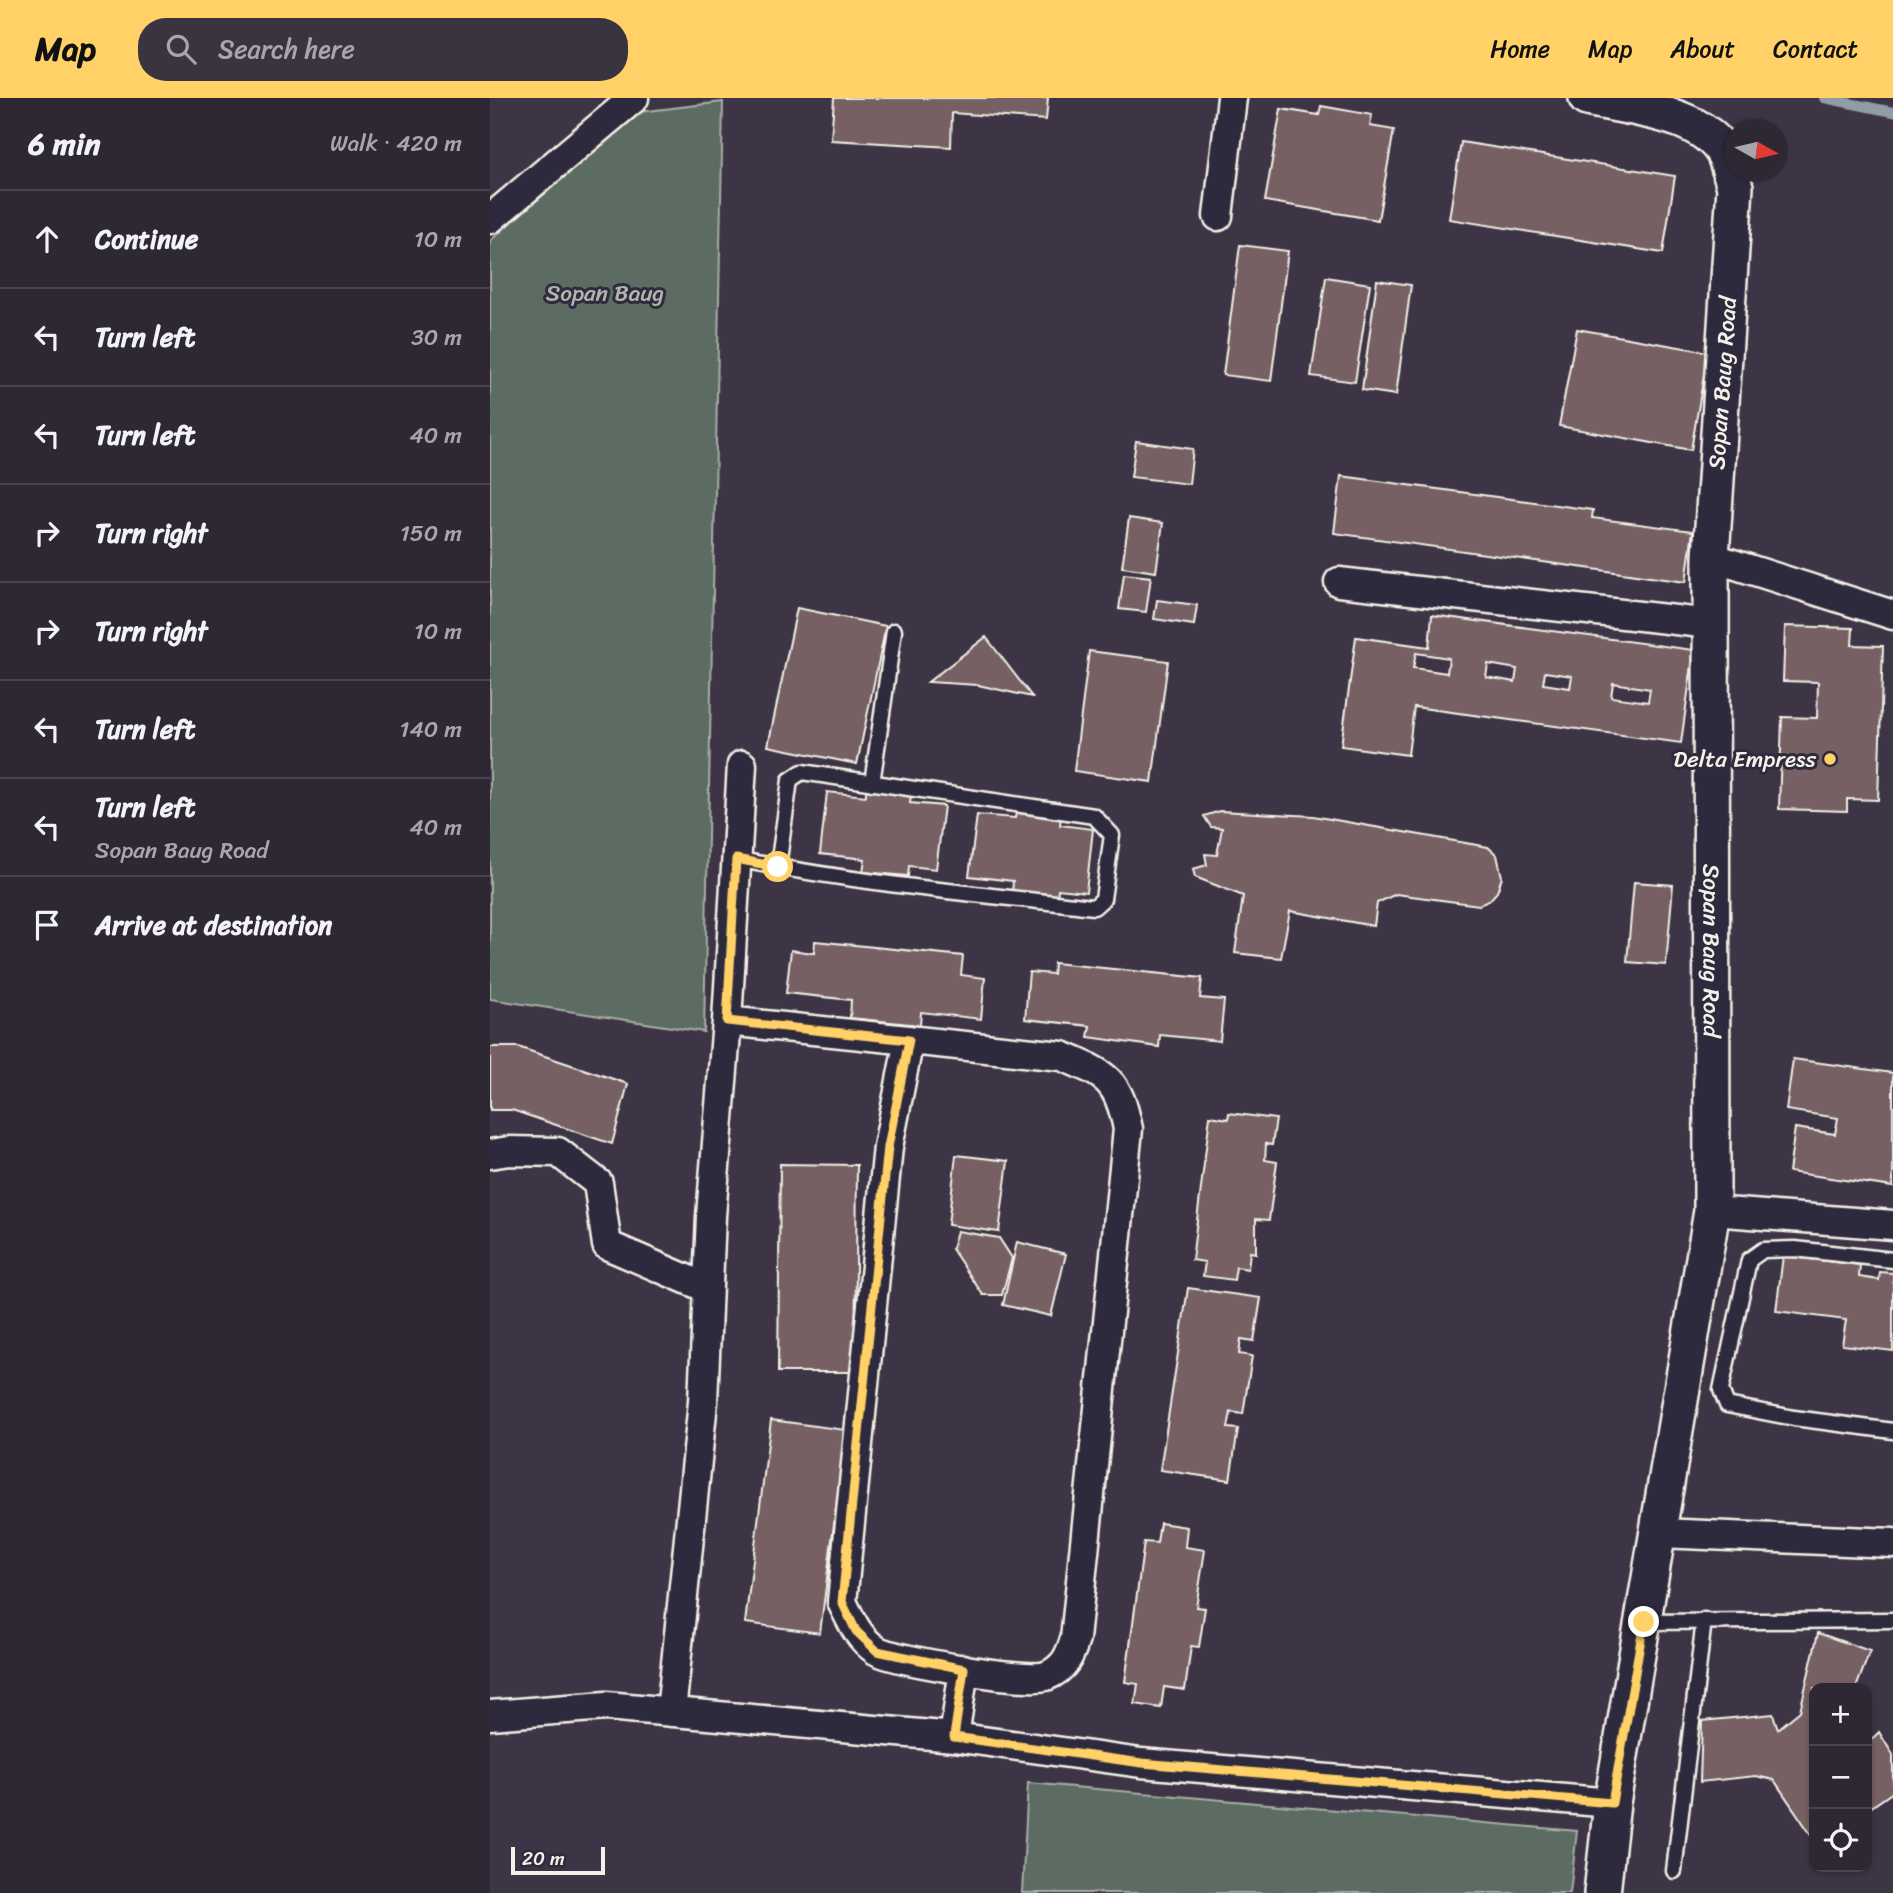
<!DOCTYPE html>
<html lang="en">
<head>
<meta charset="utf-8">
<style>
  :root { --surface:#2e2834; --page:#3a3440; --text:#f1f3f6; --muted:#a7a6ac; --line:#49444f; --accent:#ffd166 }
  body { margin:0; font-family:Sriracha,sans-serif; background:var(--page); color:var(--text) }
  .controls { position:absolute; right:21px; bottom:21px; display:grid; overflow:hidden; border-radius:14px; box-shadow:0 2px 5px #0004 }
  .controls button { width:63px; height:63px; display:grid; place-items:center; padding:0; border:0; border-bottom:2px solid var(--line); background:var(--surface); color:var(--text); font:35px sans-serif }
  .compass { position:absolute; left:1235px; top:21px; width:63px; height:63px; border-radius:50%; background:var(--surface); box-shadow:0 2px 5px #0004; rotate:98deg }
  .scale { position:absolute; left:21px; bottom:18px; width:94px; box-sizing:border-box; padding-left:7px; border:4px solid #f4f1e8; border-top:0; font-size:19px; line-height:24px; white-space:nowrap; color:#f4f1e8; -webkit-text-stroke:5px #2f2a3d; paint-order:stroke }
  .stop { position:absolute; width:21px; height:21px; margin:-16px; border:5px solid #ffd166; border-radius:50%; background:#fff }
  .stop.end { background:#ffd166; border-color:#fff; box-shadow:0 2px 7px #0008 }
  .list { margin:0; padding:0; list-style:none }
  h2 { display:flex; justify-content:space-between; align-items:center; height:91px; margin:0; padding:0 28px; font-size:30px }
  h2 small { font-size:23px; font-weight:400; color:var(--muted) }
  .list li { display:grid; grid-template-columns:46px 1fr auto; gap:21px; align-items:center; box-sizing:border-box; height:98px; padding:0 28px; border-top:2px solid var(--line) }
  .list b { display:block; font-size:26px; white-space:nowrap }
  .list p { margin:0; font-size:23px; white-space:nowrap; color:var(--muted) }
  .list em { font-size:23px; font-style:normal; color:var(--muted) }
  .icon { flex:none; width:38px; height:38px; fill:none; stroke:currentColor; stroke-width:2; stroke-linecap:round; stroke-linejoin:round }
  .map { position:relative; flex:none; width:1403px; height:1795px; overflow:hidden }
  header { display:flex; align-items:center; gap:42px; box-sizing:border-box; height:98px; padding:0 35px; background:var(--accent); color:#111 }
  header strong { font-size:33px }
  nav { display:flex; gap:38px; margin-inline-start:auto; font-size:24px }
  .search { width:490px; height:63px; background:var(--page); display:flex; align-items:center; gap:18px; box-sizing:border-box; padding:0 24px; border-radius:28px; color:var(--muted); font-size:26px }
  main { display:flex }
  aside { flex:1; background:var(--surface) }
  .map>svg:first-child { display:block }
  .green { fill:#5b6c64; stroke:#a8aea6; stroke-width:2 }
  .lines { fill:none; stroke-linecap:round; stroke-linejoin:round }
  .stream { stroke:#919ca6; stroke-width:10 }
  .building { fill:#766164; stroke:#f4f1e8; stroke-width:2; fill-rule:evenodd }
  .service-casing { stroke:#f4f1e8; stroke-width:19 }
  .minor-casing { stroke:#f4f1e8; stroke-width:33 }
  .tertiary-casing { stroke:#f4f1e8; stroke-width:40 }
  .service { stroke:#2f2a3d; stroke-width:14 }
  .minor { stroke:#2f2a3d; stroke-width:28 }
  .tertiary { stroke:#2f2a3d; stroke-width:35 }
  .route { stroke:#ffd166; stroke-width:9 }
  .poi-dot { fill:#ffd166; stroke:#2f2a3d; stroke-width:2.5 }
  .labels { text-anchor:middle; stroke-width:6; stroke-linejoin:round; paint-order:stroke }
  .park-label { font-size:23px; fill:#afb5ad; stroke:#2f2a3d }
  .street-label { font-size:23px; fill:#f4f1e8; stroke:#2f2a3d }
  .poi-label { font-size:23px; fill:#f4f1e8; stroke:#2f2a3d; text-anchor:end }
</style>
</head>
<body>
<header>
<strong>Map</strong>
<div class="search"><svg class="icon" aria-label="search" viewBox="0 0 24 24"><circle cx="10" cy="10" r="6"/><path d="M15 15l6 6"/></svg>Search here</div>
<nav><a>Home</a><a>Map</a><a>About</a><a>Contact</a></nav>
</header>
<main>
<aside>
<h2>6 min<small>Walk · 420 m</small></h2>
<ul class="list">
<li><svg class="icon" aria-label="ahead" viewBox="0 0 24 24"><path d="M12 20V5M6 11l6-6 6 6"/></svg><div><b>Continue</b></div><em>10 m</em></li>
<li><svg class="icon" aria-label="left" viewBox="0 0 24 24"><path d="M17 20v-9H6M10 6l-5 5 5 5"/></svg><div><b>Turn left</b></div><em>30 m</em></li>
<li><svg class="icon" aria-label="left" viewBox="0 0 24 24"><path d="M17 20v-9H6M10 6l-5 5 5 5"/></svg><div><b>Turn left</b></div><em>40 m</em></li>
<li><svg class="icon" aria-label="right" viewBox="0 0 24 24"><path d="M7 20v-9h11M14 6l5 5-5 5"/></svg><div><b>Turn right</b></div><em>150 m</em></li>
<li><svg class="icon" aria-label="right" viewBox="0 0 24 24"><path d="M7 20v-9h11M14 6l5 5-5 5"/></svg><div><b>Turn right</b></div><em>10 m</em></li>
<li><svg class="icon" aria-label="left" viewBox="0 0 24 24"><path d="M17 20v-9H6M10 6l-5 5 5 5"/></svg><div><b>Turn left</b></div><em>140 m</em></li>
<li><svg class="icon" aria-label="left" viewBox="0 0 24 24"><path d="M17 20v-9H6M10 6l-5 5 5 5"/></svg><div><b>Turn left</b><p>Sopan Baug Road</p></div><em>40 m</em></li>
<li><svg class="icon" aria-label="arrive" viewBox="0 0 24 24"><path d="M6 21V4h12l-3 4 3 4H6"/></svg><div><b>Arrive at destination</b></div></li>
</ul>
</aside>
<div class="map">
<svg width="1403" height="1795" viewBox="0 0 1403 1795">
  <rect width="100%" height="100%" fill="#3d3545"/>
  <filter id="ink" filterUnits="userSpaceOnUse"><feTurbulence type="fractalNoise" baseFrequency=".0143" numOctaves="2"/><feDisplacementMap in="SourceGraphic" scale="14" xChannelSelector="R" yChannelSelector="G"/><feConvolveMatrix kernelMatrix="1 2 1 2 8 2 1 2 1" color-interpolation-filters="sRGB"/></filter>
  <g filter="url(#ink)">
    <path class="green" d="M 233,4 L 214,934 L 0,901 L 0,143 L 149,14 Z
      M 538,1685 L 1087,1733 L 1080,1795 L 532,1795 Z"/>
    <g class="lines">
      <path class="stream" d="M 1334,0 L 1403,14"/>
    </g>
    <path class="building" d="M 344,0 L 558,0 L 556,22 L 462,15 L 461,49 L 341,42 Z
      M 831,8 L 882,17 L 880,28 L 904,32 L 888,122 L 775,103 L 791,11 L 829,17 Z
      M 971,44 L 1185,78 L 1173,155 L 959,121 Z
      M 750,147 L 798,153 L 781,283 L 733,277 Z
      M 836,179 L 880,186 L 865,284 L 821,278 Z
      M 887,182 L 921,187 L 906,297 L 872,292 Z
      M 1087,231 L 1218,254 L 1201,352 L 1069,328 Z
      M 646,343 L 703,351 L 699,386 L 641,379 Z
      M 851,378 L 1103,412 L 1102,420 L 1203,433 L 1196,484 L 844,435 Z
      M 639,420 L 673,425 L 666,474 L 632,469 Z
      M 634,476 L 661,479 L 656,514 L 629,511 Z
      M 667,502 L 707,507 L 704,527 L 664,521 Z
      M 307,510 L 396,528 L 367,666 L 278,648 Z
      M 942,517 L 1204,552 L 1191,645 L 924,609 L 918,657 L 851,648 L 866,539 L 939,549 ZM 926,555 L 959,560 L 957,575 L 923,570 ZM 998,566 L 1027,571 L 1025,584 L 996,579 ZM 1055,574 L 1082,578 L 1080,590 L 1053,586 ZM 1123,585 L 1160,591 L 1158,604 L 1121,599 Z
      M 1295,528 L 1363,530 L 1362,547 L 1393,548 L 1388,702 L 1357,701 L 1357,713 L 1289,711 L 1292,619 L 1327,620 L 1328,584 L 1293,583 Z
      M 496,539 L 542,599 L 488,587 L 438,584 Z
      M 599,553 L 678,563 L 662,684 L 584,673 Z
      M 376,691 L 421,697 L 420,705 L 454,708 L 446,771 L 419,768 L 418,778 L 373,774 L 375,761 L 330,756 L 337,694 L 376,698 Z
      M 730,713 L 823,718 L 998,749 L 1007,757 L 1012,779 L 1007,794 L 999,803 L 989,807 L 906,796 L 887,805 L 884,828 L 800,813 L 791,860 L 745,855 L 753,798 L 705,779 L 703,771 L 717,767 L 715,756 L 727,757 L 732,730 L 721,729 L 714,718 Z
      M 526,714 L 571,719 L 570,727 L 603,731 L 596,794 L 568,791 L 567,801 L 522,796 L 523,783 L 479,778 L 487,717 L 525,720 Z
      M 1144,784 L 1183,787 L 1176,867 L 1137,864 Z
      M 325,843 L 473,858 L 471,877 L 495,880 L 491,921 L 431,914 L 430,927 L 360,920 L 361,902 L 296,895 L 301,852 L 324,855 Z
      M 564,865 L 712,880 L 710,900 L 734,902 L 730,943 L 670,937 L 669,949 L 598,939 L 600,928 L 535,921 L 539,874 L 563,876 Z
      M 0,949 L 28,949 L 138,986 L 122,1046 L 22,1012 L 0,1012 Z
      M 1303,961 L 1403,975 L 1403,1089 L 1299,1074 L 1305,1030 L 1345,1036 L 1348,1020 L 1296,1012 Z
      M 739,1015 L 786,1021 L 782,1047 L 776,1046 L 775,1062 L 787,1064 L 779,1122 L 766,1121 L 766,1155 L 760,1154 L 758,1171 L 746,1169 L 744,1182 L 713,1178 L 715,1164 L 702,1162 L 720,1018 L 738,1021 Z
      M 466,1057 L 518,1063 L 509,1134 L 458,1127 Z
      M 290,1066 L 367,1067 L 365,1274 L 288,1274 Z
      M 467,1133 L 509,1140 L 522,1160 L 512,1197 L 493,1197 L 462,1151 Z
      M 527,1144 L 576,1156 L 561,1218 L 513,1207 Z
      M 1293,1158 L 1370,1167 L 1369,1179 L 1389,1182 L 1390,1174 L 1403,1175 L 1403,1253 L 1352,1247 L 1356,1222 L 1286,1213 Z
      M 698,1190 L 771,1200 L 764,1243 L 751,1241 L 749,1256 L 762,1258 L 753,1316 L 741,1314 L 738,1330 L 748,1331 L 740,1382 L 670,1372 Z
      M 281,1322 L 356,1332 L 330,1535 L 255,1525 Z
      M 670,1425 L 697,1429 L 695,1449 L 715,1452 L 706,1509 L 715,1510 L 709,1549 L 701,1548 L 695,1592 L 674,1589 L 671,1610 L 645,1606 L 648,1586 L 635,1584 L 654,1444 L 667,1445 Z
      M 1328,1535 L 1380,1553 L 1366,1590 L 1324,1590 L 1324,1741 L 1284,1682 L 1266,1678 L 1210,1684 L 1212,1623 L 1283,1616 L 1288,1631 L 1310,1613 Z
      M 1389,1634 L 1403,1657 L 1403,1694 L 1377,1712 L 1377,1646 Z"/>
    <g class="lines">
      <defs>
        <path id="service" d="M 382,685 L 404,533
          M 246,761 C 365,785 484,796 604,809 L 613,801 L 622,737 L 604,718 L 312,674 L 300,682 L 288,769
          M 1403,1162 L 1305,1151 L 1273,1152 L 1259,1162 L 1231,1292 L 1237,1307 L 1304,1320 L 1403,1333
          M 1154,1524 L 1403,1522
          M 1184,1773 L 1214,1522"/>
        <path id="minor" d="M 728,118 L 742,0
          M 0,121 L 144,0
          M 1221,459 L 1403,517
          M 849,484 L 1221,526
          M 237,923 L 572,958 C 617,977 628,981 638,1031 L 585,1541 C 580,1558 574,1571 556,1578 C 540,1585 401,1562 386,1552 C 368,1540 361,1522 352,1504 L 398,1049 L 419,942
          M 0,1056 L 19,1053 L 68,1054 L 108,1085 L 117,1147 L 217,1190
          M 1222,1113 L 1403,1127
          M 1170,1435 L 1403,1445
          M 181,1614 L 213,1304 L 221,1118 L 237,923 L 252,667
          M 0,1617 L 116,1608 L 464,1639 L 651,1665 L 1122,1705
          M 464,1639 L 474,1571"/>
        <g id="tertiary">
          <path id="s1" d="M 1097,0 C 1139,10 1213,14 1235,57 C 1239,67 1242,79 1245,89 L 1221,459 L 1222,1113 L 1122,1705 L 1112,1795"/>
        </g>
      </defs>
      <use href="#service" class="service-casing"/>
      <use href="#minor" class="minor-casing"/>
      <use href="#tertiary" class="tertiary-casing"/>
      <use href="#service" class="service"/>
      <use href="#minor" class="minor"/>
      <use href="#tertiary" class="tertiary"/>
    </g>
  </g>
  <g class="lines" filter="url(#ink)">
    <path class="route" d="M 288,769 L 246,761 L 237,923 L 419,942 L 398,1049 L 352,1504 L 366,1533 L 387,1553 L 474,1571 L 464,1639 L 652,1665 L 1122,1705 L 1154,1524"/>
  </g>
  <circle class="poi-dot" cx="1340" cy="661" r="7"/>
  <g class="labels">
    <g class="park-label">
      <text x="115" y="203">Sopan Baug</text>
    </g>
    <g class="street-label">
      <text transform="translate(1232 285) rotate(-86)" y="8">Sopan Baug Road</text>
      <text dy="8" stroke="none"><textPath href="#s1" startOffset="952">Sopan Baug Road</textPath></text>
    </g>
    <g class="poi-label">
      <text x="1326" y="669">Delta Empress</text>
    </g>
  </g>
</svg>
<div class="controls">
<button>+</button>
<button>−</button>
<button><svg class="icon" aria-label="locate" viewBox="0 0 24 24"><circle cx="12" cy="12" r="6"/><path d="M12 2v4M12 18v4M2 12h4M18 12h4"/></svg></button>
</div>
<svg class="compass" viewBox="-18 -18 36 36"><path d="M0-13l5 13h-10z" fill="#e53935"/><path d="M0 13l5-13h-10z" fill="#a7a6ac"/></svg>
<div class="scale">20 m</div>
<div class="stop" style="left:288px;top:769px"></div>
<div class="stop end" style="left:1154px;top:1524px"></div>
</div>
</main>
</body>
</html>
